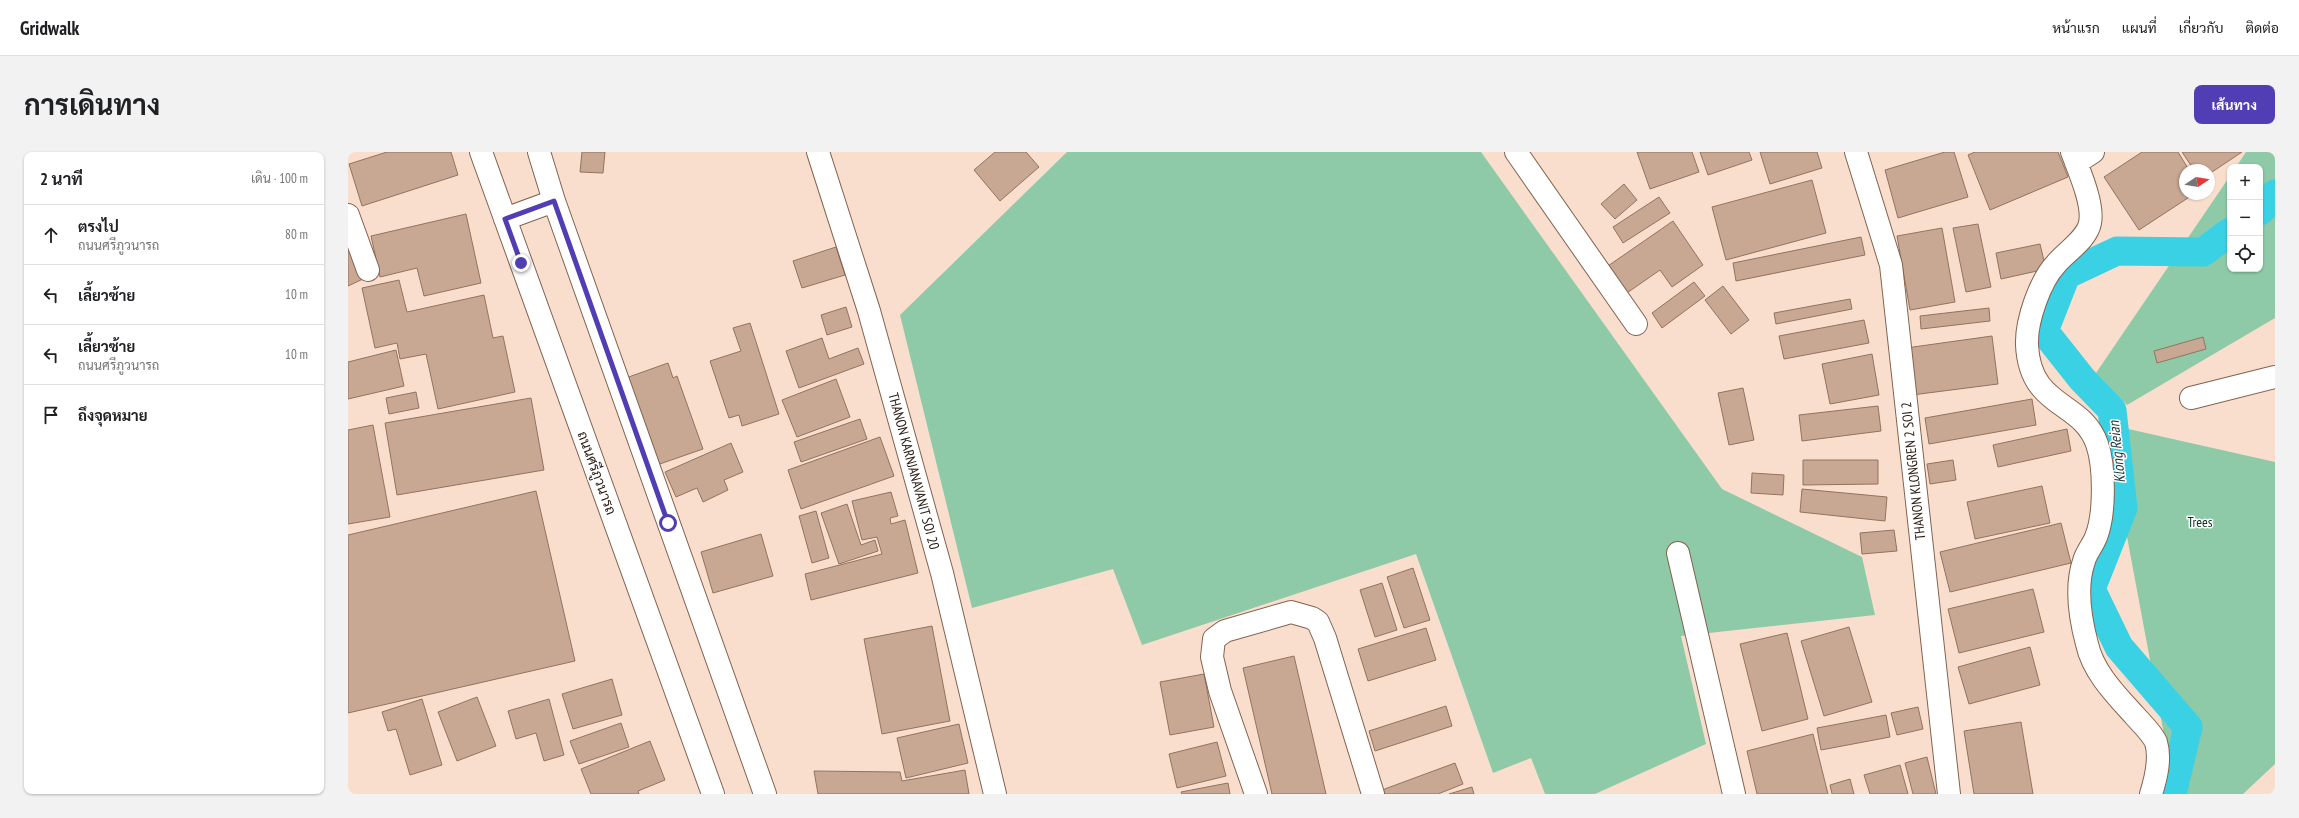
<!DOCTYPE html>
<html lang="th">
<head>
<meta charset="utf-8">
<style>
  :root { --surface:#fff; --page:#f2f2f2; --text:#202124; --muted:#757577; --line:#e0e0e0; --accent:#513eb5 }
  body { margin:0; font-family:"PT Sans Narrow",Sarabun,sans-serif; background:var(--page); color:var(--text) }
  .controls { position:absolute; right:12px; top:12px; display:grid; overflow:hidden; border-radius:8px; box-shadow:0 1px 3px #0004 }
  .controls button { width:36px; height:36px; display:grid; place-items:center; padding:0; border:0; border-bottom:1px solid var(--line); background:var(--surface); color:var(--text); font:20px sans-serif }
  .compass { position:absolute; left:1831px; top:12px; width:36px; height:36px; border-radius:50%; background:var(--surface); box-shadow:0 1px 3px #0004; rotate:78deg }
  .stop { position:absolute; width:12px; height:12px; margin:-9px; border:3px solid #513eb5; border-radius:50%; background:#fff }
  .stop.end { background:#513eb5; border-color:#fff; box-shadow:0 1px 4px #0008 }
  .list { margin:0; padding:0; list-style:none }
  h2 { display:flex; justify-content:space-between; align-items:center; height:52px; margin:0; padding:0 16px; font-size:17px }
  h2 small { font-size:13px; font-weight:400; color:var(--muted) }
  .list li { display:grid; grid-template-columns:26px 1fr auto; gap:12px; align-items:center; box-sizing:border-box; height:60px; padding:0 16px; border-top:1px solid var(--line) }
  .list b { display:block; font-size:15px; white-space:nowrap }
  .list p { margin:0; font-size:13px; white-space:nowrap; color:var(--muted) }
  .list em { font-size:13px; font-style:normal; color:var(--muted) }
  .icon { flex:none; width:22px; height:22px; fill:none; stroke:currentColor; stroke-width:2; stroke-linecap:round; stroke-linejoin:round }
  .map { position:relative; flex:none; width:1927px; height:642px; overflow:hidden; border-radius:8px }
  header { display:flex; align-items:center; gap:24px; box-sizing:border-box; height:56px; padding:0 20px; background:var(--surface); border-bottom:1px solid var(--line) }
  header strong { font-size:19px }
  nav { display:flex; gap:22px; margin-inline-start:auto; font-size:14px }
  .intro { display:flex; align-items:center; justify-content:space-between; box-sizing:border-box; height:96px; padding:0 24px }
  h1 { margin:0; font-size:28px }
  .button { padding:10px 18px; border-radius:8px; background:var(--accent); color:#fff; font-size:14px; font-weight:700 }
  main { display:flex; gap:24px; padding:0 24px }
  aside { flex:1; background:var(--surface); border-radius:8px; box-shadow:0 1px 3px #0004 }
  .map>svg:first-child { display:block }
  .green { fill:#8ecaa7 }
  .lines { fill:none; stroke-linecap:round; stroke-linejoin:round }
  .canal { stroke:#3bd1e4; stroke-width:29 }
  .building { fill:#c8a793; stroke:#937360 }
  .minor-casing { stroke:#816350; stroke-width:24 }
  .major-casing { stroke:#816350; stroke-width:24 }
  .minor { stroke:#fff; stroke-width:22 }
  .major { stroke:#fff; stroke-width:22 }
  .route { stroke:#513eb5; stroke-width:5 }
  .labels { text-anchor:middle; stroke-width:3; stroke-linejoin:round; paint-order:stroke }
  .street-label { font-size:14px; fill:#2d2018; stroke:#fff }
  .park-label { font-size:14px; fill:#083520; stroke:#fff }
  .water-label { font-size:15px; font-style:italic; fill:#1c3438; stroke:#fff }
</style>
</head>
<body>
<header>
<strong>Gridwalk</strong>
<nav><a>หน้าแรก</a><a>แผนที่</a><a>เกี่ยวกับ</a><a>ติดต่อ</a></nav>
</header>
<div class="intro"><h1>การเดินทาง</h1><a class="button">เส้นทาง</a></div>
<main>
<aside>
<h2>2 นาที<small>เดิน · 100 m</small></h2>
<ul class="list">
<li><svg class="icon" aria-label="ahead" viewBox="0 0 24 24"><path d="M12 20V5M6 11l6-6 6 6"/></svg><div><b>ตรงไป</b><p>ถนนศรีภูวนารถ</p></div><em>80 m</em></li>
<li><svg class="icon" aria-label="left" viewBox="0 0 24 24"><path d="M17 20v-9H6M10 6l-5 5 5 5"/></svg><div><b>เลี้ยวซ้าย</b></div><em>10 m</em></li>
<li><svg class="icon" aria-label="left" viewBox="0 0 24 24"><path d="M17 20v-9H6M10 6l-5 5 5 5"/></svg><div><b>เลี้ยวซ้าย</b><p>ถนนศรีภูวนารถ</p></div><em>10 m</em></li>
<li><svg class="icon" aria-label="arrive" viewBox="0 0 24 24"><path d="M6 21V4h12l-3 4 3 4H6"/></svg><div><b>ถึงจุดหมาย</b></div></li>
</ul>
</aside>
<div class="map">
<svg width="1927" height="642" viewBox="0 0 1927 642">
  <rect width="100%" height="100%" fill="#fadecd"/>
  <path class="green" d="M 719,0 L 1133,0 L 1374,337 L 1514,405 L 1527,463 L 1333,484 L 1358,592 L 1247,642 L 1197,642 L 1183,606 L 1145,621 L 1068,402 L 794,493 L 765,417 L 624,456 L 552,163 Z
    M 1898,0 L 1927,0 L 1927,166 L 1779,253 L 1748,221 L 1882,24 L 1882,117 L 1912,117 L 1912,15 L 1888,15 Z
    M 1758,272 L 1927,310 L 1927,612 L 1895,642 L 1827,642 Z"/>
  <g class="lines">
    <path class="canal" d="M 1912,59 L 1927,42
      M 1824,642 L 1840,575 L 1771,495 L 1743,437 L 1775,356 L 1764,258 L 1734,227 L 1696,179 L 1718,123 L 1769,99 L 1855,100 L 1882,80"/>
  </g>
  <path class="building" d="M 39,0 L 103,0 L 110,23 L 14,54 L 1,12 Z
    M 234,0 L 257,0 L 255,21 L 232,20 Z
    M 647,0 L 678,0 L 691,15 L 652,49 L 626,18 Z
    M 1289,0 L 1344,0 L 1351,20 L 1302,37 Z
    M 1352,0 L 1401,0 L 1404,8 L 1360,23 Z
    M 1412,0 L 1469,0 L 1474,16 L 1422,32 Z
    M 1597,0 L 1606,0 L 1620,45 L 1550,66 L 1537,18 Z
    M 1627,0 L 1710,0 L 1720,25 L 1642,58 L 1620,3 Z
    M 1794,0 L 1830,0 L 1841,18 L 1837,18 L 1837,42 L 1846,42 L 1791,78 L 1756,25 Z
    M 1834,0 L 1894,0 L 1861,22 L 1861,18 L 1846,18 Z
    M 1464,28 L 1478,81 L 1378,108 L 1364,55 Z
    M 1276,32 L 1289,48 L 1267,67 L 1253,52 Z
    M 1311,45 L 1322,61 L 1275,91 L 1265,75 Z
    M 118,62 L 133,131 L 76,144 L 69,116 L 32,125 L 23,84 Z
    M 1325,69 L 1355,113 L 1324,135 L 1312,118 L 1276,143 L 1257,116 Z
    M 1630,72 L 1643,135 L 1618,140 L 1605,76 Z
    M 1594,76 L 1607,150 L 1562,158 L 1549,84 Z
    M 1513,85 L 1517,103 L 1388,129 L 1385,111 Z
    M 0,90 L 15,127 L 0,134 Z
    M 1692,92 L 1698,117 L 1653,127 L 1648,101 Z
    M 488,95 L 497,123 L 454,136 L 445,109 Z
    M 51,128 L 59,160 L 136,143 L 145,186 L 155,184 L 167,240 L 90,257 L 78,202 L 52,207 L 49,191 L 27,196 L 14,136 Z
    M 1346,130 L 1357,144 L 1314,176 L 1304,161 Z
    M 1375,134 L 1401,168 L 1383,182 L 1357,148 Z
    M 1502,147 L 1504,157 L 1428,172 L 1426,161 Z
    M 498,155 L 504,175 L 479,183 L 473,163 Z
    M 1641,156 L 1642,169 L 1573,177 L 1572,164 Z
    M 1516,168 L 1521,191 L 1436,207 L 1431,184 Z
    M 402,171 L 431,262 L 394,274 L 391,263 L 381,266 L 362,209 L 393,199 L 385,176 Z
    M 1644,184 L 1650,232 L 1564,243 L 1558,196 Z
    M 1855,185 L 1858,197 L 1809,211 L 1806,199 Z
    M 474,186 L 481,207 L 510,196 L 516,212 L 451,236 L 438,199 Z
    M 48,198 L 56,234 L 0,247 L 0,210 Z
    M 1524,202 L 1531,243 L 1482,252 L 1474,212 Z
    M 320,211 L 325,226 L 329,224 L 355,297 L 306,314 L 275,227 Z
    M 488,227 L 502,265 L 449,285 L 434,248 Z
    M 1395,236 L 1406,288 L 1381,293 L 1370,241 Z
    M 68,240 L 71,256 L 41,262 L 38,246 Z
    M 183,246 L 196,318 L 49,343 L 37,271 Z
    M 1684,247 L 1688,273 L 1581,292 L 1577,266 Z
    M 1530,254 L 1533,279 L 1454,289 L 1451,263 Z
    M 512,267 L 519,287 L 453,310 L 446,290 Z
    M 25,273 L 42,365 L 0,372 L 0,278 Z
    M 1719,277 L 1723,299 L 1650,315 L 1645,293 Z
    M 532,285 L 546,324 L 453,357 L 440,318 Z
    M 383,291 L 395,320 L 376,328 L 380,338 L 355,350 L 349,336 L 328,345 L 317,320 Z
    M 1455,308 L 1530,308 L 1530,332 L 1455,333 Z
    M 1605,308 L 1608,328 L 1582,332 L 1579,312 Z
    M 1404,321 L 1436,323 L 1435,343 L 1403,341 Z
    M 1694,334 L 1702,371 L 1627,387 L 1619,350 Z
    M 1454,337 L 1539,345 L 1537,369 L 1452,360 Z
    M 188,339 L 227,509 L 0,561 L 0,383 Z
    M 543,340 L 550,364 L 542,366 L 543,372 L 557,368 L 570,421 L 463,448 L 457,422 L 534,402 L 529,385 L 514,388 L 504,349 Z
    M 499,352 L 513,393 L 527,388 L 530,399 L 491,412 L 473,361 Z
    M 468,359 L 481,406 L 464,411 L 451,364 Z
    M 1713,371 L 1723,411 L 1602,440 L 1592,400 Z
    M 1546,378 L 1549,399 L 1514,402 L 1512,381 Z
    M 413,382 L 425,424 L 365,441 L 353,400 Z
    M 1065,416 L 1082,468 L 1056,476 L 1039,425 Z
    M 1034,431 L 1049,478 L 1027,485 L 1012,438 Z
    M 1685,437 L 1696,480 L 1611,501 L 1600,457 Z
    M 584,474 L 602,569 L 534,582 L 516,487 Z
    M 1501,475 L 1524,550 L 1476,564 L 1453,489 Z
    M 1078,476 L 1088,508 L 1020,529 L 1010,497 Z
    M 1439,481 L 1460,567 L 1414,579 L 1392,492 Z
    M 1682,495 L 1692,533 L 1621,552 L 1610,515 Z
    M 946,504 L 978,642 L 924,642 L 895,516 Z
    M 856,522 L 866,575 L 822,583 L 812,530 Z
    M 264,527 L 274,563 L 225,577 L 214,542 Z
    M 129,545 L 148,594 L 109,609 L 90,560 Z
    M 74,547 L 94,613 L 62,623 L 48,577 L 40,579 L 34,560 Z
    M 201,547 L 216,603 L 196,609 L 188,581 L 168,587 L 160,559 Z
    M 1098,554 L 1104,574 L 1027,599 L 1021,579 Z
    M 1570,555 L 1575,577 L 1549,583 L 1543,561 Z
    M 1538,563 L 1542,585 L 1473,598 L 1469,576 Z
    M 1673,570 L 1685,642 L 1626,642 L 1616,579 Z
    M 273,571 L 281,595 L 231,612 L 222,589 Z
    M 611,572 L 620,611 L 558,626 L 549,586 Z
    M 1465,582 L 1480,642 L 1409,642 L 1399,599 Z
    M 302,589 L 317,628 L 290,639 L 291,642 L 243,642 L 233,617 Z
    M 869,590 L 878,624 L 829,636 L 821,602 Z
    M 1579,605 L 1588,642 L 1565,642 L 1557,611 Z
    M 1107,611 L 1115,632 L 1090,642 L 1036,642 L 1034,638 Z
    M 1552,613 L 1560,642 L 1522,642 L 1516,623 Z
    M 617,618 L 621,642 L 470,642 L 466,619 L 552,620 L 554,629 Z
    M 1502,627 L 1506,642 L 1484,642 L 1482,633 Z
    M 880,631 L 882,642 L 834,642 L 833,640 Z
    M 1124,635 L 1126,642 L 1101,642 Z"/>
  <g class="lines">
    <defs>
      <path id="minor" d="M 470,0 L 521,159 L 594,421 L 647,642
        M 1168,0 L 1288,172
        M 1508,0 L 1543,113 L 1601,642
        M 1724,0 C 1731,19 1746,52 1742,71 C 1739,87 1718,100 1708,112 C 1692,129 1678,169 1679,193 C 1682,257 1734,248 1749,292 C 1757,315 1757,363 1748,385 C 1745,393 1738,401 1736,409 C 1727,435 1732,466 1739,492 C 1745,520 1768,543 1787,564 C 1794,572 1803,580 1808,590 C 1813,607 1808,626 1803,642
        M 1728,11 L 1745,0
        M 0,63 L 20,118
        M 1843,246 L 1927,225
        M 1330,401 L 1386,642
        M 908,642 L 872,539 L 864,505 L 866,487 L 877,479 L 943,460 L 964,466 L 970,470 L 977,486 L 1025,642"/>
      <path id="major" d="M 133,0 L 365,642
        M 191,0 L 206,49 L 417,642
        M 157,67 L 206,49"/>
    </defs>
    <use href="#minor" class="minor-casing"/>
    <use href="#major" class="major-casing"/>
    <use href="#minor" class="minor"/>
    <use href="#major" class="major"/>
  </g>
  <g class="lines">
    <path class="route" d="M 173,111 L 157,67 L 206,49 L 320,371"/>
  </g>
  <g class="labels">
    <g class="street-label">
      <text transform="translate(566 319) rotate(75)" y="5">THANON KARNJANAVANIT SOI 20</text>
      <text transform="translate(1565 319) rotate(-96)" y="5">THANON KLONGREN 2 SOI 2</text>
      <text transform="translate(249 321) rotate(70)" y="5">ถนนศรีภูวนารถ</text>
    </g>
    <g class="park-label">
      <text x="1852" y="375">Trees</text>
    </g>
    <g class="water-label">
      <text transform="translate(1769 300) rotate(-96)" y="5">Klong Reian</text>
    </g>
  </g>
</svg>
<div class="controls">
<button>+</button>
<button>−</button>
<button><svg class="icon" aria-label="locate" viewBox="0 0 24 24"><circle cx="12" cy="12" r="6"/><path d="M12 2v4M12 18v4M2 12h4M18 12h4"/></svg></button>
</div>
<svg class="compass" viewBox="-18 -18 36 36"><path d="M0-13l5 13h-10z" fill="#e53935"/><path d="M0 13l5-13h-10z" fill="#757577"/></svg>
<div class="stop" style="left:320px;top:371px"></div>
<div class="stop end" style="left:173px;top:111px"></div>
</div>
</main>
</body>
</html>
